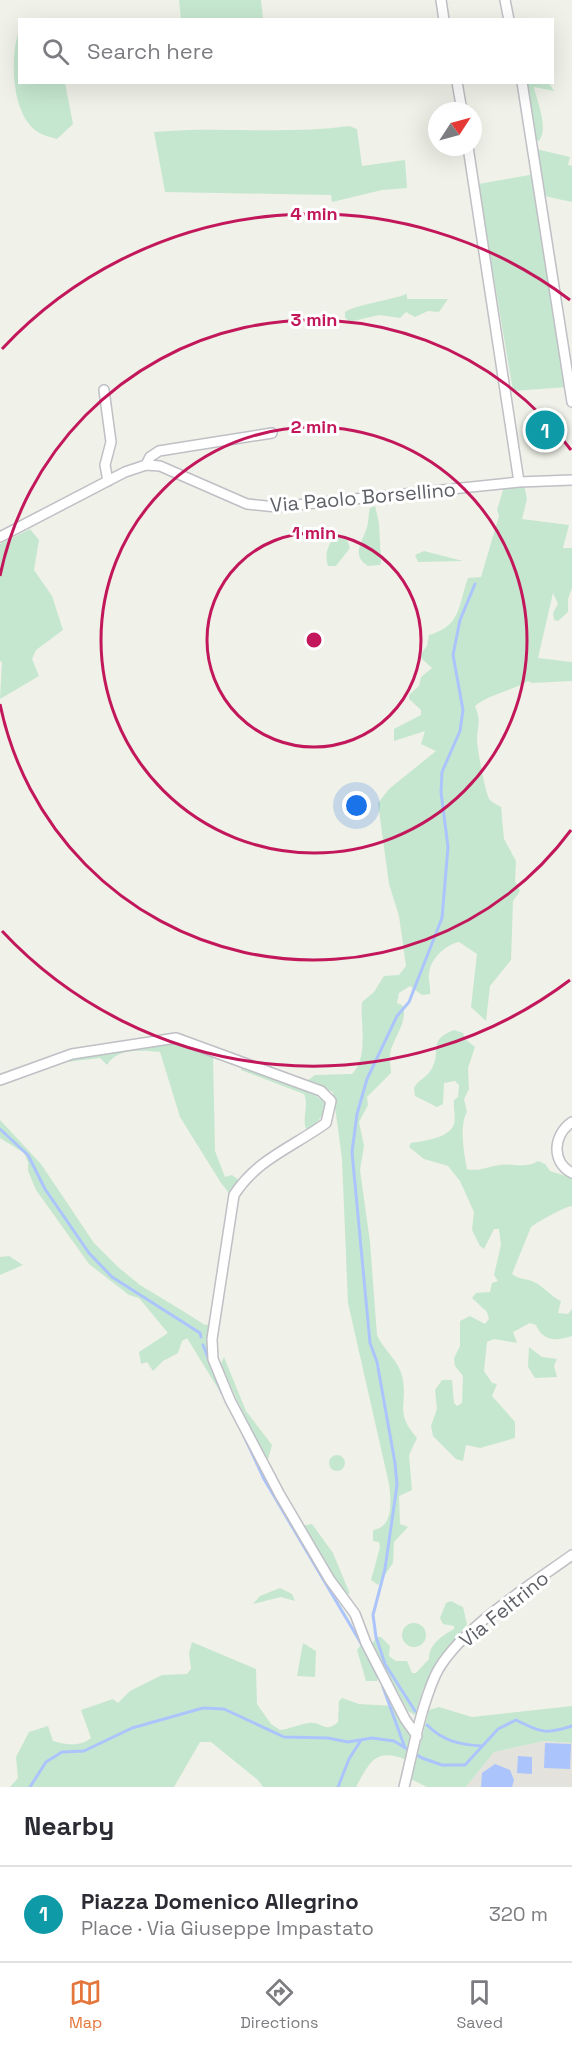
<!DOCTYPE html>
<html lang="en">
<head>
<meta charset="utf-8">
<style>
  :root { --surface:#fff; --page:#f2f2f3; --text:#2b2b33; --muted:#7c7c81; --line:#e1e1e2; --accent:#e4753b }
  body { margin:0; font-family:"Space Grotesk",sans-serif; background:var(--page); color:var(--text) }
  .compass { position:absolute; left:428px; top:102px; width:54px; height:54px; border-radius:50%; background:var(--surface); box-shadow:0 6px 24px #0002; rotate:54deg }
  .you { position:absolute; left:357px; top:806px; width:21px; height:21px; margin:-15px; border:4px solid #fff; border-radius:50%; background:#1a73e8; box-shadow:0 0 0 9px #1a73e833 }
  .badge { display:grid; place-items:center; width:39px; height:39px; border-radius:50%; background:var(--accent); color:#fff; font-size:20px; font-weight:700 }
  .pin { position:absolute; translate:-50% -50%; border:3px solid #fff; box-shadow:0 2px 6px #0006 }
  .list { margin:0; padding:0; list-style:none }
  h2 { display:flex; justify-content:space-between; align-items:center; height:78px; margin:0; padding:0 24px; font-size:26px }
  h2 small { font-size:20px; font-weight:400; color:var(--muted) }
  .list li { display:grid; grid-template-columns:39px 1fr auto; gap:18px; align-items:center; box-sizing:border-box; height:96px; padding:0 24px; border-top:2px solid var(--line) }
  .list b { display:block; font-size:22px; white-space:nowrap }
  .list p { margin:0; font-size:20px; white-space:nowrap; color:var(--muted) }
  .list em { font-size:20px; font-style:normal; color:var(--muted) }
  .icon { flex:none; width:33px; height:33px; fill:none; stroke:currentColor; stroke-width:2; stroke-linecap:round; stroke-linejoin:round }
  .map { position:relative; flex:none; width:572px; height:1787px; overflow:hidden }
  .search { position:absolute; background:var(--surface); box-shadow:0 6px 24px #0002; left:18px; right:18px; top:18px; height:66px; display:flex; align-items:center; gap:15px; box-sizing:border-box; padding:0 21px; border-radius:0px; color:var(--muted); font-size:22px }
  .sheet { height:174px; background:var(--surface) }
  nav { display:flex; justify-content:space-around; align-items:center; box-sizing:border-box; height:84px; border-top:2px solid var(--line); background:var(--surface); font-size:16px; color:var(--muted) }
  nav a { display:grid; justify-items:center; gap:3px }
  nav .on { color:var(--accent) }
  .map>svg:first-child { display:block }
  .industrial { fill:#e3e2dc }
  .green { fill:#c6e7cf }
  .water { fill:#acc4fc }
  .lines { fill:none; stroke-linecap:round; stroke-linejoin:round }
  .stream { stroke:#acc4fc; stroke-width:3 }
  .minor-casing { stroke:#bfbfc6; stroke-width:12 }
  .minor { stroke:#fff; stroke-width:9 }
  .ring { fill:none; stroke:#c2185b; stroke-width:3 }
  .labels { text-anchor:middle; stroke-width:6; stroke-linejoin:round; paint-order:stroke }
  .street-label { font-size:20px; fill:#5f6168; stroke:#fff }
  .centre { fill:#c2185b; stroke:#fff; stroke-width:3 }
  .ring-label { font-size:18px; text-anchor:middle; font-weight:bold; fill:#c2185b; stroke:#fff; stroke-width:6; stroke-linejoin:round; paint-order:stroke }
</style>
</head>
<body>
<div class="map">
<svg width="572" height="1787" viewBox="0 0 572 1787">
  <rect width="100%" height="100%" fill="#f0f1e8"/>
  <path class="industrial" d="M 544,1741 L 572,1743 L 572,1787 L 466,1787 L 494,1752 Z"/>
  <path class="green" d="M 179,0 L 261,0 L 263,19 L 181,19 Z
    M 19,31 L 20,82 L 65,83 L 73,124 L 57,139 C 50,137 41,135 35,130 C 11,111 10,56 19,31 Z
    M 525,83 L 549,83 L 554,91 L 534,87 C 537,102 549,128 539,141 L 535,140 Z
    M 349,126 L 357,129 L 362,166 L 405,160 L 407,188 L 382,190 L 332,202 L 331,195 L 165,192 L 154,132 C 219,126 284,135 349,126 Z
    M 536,149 L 570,157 L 568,165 L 572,166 L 572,202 L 544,196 Z
    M 535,174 L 568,387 L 513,391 L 478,184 Z
    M 407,294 L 407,299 L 448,299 L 439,312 L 428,311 L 415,317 L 406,312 L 400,318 L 379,315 L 349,322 L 345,317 L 345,312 C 355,305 391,300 407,294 Z
    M 524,484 L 527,499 L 522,519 L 569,525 L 563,548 L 572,548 L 572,588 L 568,599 L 568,612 L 558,621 L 554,620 L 553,613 L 558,604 L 553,593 L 538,658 L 572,662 L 572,681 L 532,683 L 528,681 C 511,691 491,694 475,706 C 481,721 478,723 477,738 C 477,749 485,790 489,799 C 491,802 498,805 501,807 L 504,839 L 516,861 L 515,881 L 520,891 L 513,901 L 511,960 L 490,986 L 486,1021 L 471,1007 L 477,954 L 459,942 C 445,945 430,959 429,974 C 428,981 431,987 430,994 L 422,995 L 410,986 L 399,993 L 397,1003 L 402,1005 C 410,1020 392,1039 390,1054 C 389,1060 391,1067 391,1073 L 367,1097 L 368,1105 L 359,1122 L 364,1146 L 360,1170 L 370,1242 L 377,1335 C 383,1349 399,1361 402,1376 C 409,1404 393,1411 417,1438 L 409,1455 L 412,1490 L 399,1496 L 400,1524 L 408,1527 L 394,1542 L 393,1563 L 378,1585 L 371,1580 L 380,1547 L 379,1542 L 373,1541 L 373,1530 C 394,1527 391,1500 389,1484 L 348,1303 L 342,1159 L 333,1092 L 307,1081 L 315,1075 L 352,1074 C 369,1057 360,1024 362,1002 L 374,992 L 384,976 L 399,975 L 406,966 L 399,916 L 389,884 L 378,803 L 389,789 L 436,751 L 421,744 L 425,731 L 394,741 L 394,729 L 421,715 L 421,710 L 409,699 L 409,695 L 419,686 L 421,677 L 432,668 L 419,656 L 427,646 L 429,635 C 461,626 458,606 468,578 L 481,577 L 499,516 L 497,510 L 504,487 Z
    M 375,506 L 379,523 L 381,562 L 380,565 L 368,566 C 350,555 363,541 367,527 C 369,521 368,514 370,508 Z
    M 30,529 L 39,540 L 34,570 L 52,596 L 63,630 L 36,650 L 32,659 L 39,676 L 0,699 L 2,662 L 0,661 L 0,544 Z
    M 339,536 L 346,537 L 350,548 L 336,566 L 328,566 C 324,555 328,540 339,536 Z
    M 424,551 L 463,561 L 418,562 L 415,555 Z
    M 454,1030 L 463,1033 L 465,1039 L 475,1047 L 468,1068 L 469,1089 L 464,1099 L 467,1112 C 459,1125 464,1154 467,1169 C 479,1172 489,1166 500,1165 C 515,1163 525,1169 538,1161 L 545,1164 L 550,1171 L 572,1178 L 572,1206 C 566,1206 536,1223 531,1227 L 512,1274 C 520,1280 526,1278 534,1282 C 545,1287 550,1296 561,1301 L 558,1313 L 568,1314 L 572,1309 L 572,1336 C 557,1341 543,1342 536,1325 L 530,1323 L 513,1332 L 517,1343 L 494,1339 L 487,1342 L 484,1371 L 492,1383 L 497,1384 L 492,1396 L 515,1422 L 515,1438 L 480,1448 L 466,1445 L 463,1461 L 456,1459 L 433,1436 L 431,1426 L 437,1409 L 435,1390 L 442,1380 L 452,1380 L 454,1403 L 457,1406 L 462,1403 L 463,1376 L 455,1366 L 454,1358 L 460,1346 L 460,1321 L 470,1316 L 485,1324 L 489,1319 L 487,1312 L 472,1298 L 476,1293 L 490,1292 L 492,1283 L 498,1281 L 494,1275 L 501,1245 L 499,1229 L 494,1229 L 484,1249 L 480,1246 L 472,1230 L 474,1212 L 460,1181 L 448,1166 L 424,1159 L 409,1147 L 411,1143 C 423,1141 450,1138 454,1124 C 456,1118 453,1107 454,1100 L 458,1097 L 459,1085 L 455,1081 L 444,1083 L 443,1104 L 437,1107 L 415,1096 L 414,1088 C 418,1080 427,1077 431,1070 C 443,1050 426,1041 454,1030 Z
    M 177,1042 L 213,1055 L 215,1151 L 225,1177 L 232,1175 L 240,1181 L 233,1192 L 229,1193 L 221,1183 L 180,1117 L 160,1052 C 143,1050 116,1048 107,1065 L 100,1058 L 42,1065 L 89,1054 Z
    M 241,1066 L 310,1091 L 324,1102 C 327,1115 317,1122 308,1130 L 306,1129 C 302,1117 309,1105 304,1094 L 241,1070 Z
    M 0,1120 L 41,1164 L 94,1243 L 118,1267 L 140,1285 L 178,1308 L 205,1325 L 212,1324 L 211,1339 L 225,1400 L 187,1338 L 182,1341 L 178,1353 L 163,1361 L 153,1371 L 147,1362 L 141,1364 L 139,1352 L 168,1333 L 139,1298 L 129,1295 L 89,1264 L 36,1190 L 28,1171 L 28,1162 L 24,1153 L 0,1138 Z
    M 9,1256 L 23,1265 L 0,1275 L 0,1257 Z
    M 529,1347 L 542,1357 L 557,1359 L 554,1366 L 557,1377 L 535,1378 L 528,1367 Z
    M 224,1357 L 246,1411 L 272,1445 L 267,1463 L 223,1370 L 221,1363 Z
    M329 1463a8 8 0 1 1 16 0a8 8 0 1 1-16 0Z
    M 312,1524 L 333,1553 L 350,1594 L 343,1593 L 302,1526 Z
    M 280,1588 L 292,1594 L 295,1601 L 281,1597 L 253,1604 L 260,1596 Z
    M 451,1601 L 463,1607 L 467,1624 L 436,1664 L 423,1689 L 415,1715 L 408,1711 L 372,1644 L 376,1637 L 381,1637 L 390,1646 L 389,1656 L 396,1661 L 407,1661 L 412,1673 L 416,1673 L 429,1659 C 429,1644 442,1636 454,1629 L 454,1626 L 443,1624 L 440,1618 L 446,1603 Z
    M402 1635a12 12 0 1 1 24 0a12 12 0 1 1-24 0Z
    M 192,1642 L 256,1669 L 257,1704 L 271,1724 L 280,1730 C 290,1729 299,1724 309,1723 C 322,1721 325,1734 338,1722 L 339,1701 L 342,1698 L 359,1704 L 394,1706 L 411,1738 L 407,1760 C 375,1747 370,1762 356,1787 L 263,1787 L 258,1780 L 211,1742 L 200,1742 L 174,1787 L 10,1787 L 18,1778 L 16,1757 L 29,1732 L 48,1726 L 53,1741 C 66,1745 80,1747 91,1738 L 81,1710 L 113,1699 L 118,1703 L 130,1691 L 162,1675 L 187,1674 L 191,1669 L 189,1653 Z
    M 363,1642 L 379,1677 L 377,1681 L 366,1681 L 357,1650 Z
    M 303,1643 L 316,1651 L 315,1677 L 297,1676 Z
    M 572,1706 L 572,1743 L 544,1741 L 494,1752 L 466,1787 L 427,1787 L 411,1779 L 429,1710 L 439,1707 L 472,1717 Z"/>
  <path class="water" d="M 545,1743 L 571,1744 L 570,1769 L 544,1768 Z
    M 518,1756 L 532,1757 L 532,1774 L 517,1773 Z
    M 495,1764 L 510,1770 L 514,1780 L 512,1787 L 481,1787 L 482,1773 Z"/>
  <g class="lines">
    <path class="stream" d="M 0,1129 L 28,1155 L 45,1189 L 89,1253 L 112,1277 L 200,1333 L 201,1337
      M 203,1345 L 222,1393
      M 244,1436 L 264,1479 L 365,1650
      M 369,1658 L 378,1676
      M 383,1687 L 405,1748
      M 415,1711 L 385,1664 L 376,1637 L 373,1615 L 385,1569 L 397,1485 L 395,1463 L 377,1362 L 370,1343 L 352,1152 L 357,1114 L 367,1079 L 397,1016 L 409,1002 L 442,918 L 448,847 L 441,792 L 442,772 L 460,731 L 463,710 L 453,655 L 460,620 L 475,584
      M 427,1725 C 443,1741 460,1745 483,1746
      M 30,1787 L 46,1762 L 62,1752 L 84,1751 L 132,1728 L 203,1708 L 224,1709 L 284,1737 L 328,1738 L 348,1742 L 372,1738 L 394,1741 L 422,1758 L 442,1765 L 465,1765 L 498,1729 L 516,1720 C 540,1732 546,1735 572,1726
      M 338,1787 L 349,1759 L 361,1740"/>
    <defs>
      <path id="minor" d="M 441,0 L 444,20
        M 505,0 L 509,20
        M 457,82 L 462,111
        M 522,82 L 572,402
        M 468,147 L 519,482
        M 104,390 L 111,442 L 105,465 L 108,481
        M 146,465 L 150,457 L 159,451 L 272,433
        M 0,537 L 125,472 L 146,465 L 160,466 L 247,504 L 277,507 L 519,482 L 572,480
        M 0,1080 L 72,1054 L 176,1038 L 321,1091 L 331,1101 L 326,1123 C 293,1147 257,1159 234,1195 L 212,1339 L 213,1359 L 230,1400 L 280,1495 L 330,1580 L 355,1614 L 366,1643 L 405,1719 L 417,1736
        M 572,1122 C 553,1135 551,1162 572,1173
        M 404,1787 C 413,1751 420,1710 435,1676 C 455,1632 532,1584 572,1555"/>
    </defs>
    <use href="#minor" class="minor-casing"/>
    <use href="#minor" class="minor"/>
  </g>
  <g class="ring">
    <circle cx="314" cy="640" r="107"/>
    <circle cx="314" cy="640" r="213"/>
    <path d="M571 830A320 320 0 0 1 0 704M0 576A320 320 0 0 1 571 450"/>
    <path d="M570 980A426 426 0 0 1 2 931M2 349A426 426 0 0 1 570 300"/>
  </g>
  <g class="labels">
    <g class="street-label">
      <text transform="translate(363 497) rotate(-5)" y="7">Via Paolo Borsellino</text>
      <text transform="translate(504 1609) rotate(-39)" y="7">Via Feltrino</text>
    </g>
  </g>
  <circle cx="314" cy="640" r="9" class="centre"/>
  <g class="ring-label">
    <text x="314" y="220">4 min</text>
    <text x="314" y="326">3 min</text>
    <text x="314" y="433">2 min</text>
    <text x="314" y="539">1 min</text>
  </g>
</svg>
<svg class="compass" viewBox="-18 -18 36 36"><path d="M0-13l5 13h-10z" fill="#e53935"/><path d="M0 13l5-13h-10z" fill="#7c7c81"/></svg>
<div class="you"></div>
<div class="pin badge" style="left:545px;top:430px;background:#0f9aa8">1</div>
<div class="search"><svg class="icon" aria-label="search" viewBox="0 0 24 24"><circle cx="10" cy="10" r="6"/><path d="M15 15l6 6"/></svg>Search here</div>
</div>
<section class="sheet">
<h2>Nearby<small></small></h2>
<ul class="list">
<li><span class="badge" style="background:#0f9aa8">1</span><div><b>Piazza Domenico Allegrino</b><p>Place · Via Giuseppe Impastato</p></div><em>320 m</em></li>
</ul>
</section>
<nav>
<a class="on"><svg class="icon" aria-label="map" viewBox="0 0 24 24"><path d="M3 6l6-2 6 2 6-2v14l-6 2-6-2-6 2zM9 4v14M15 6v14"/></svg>Map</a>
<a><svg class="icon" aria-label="directions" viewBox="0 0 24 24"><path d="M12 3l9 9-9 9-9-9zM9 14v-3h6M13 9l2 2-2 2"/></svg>Directions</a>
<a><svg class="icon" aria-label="saved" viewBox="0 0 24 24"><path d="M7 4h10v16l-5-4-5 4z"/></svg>Saved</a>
</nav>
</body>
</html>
